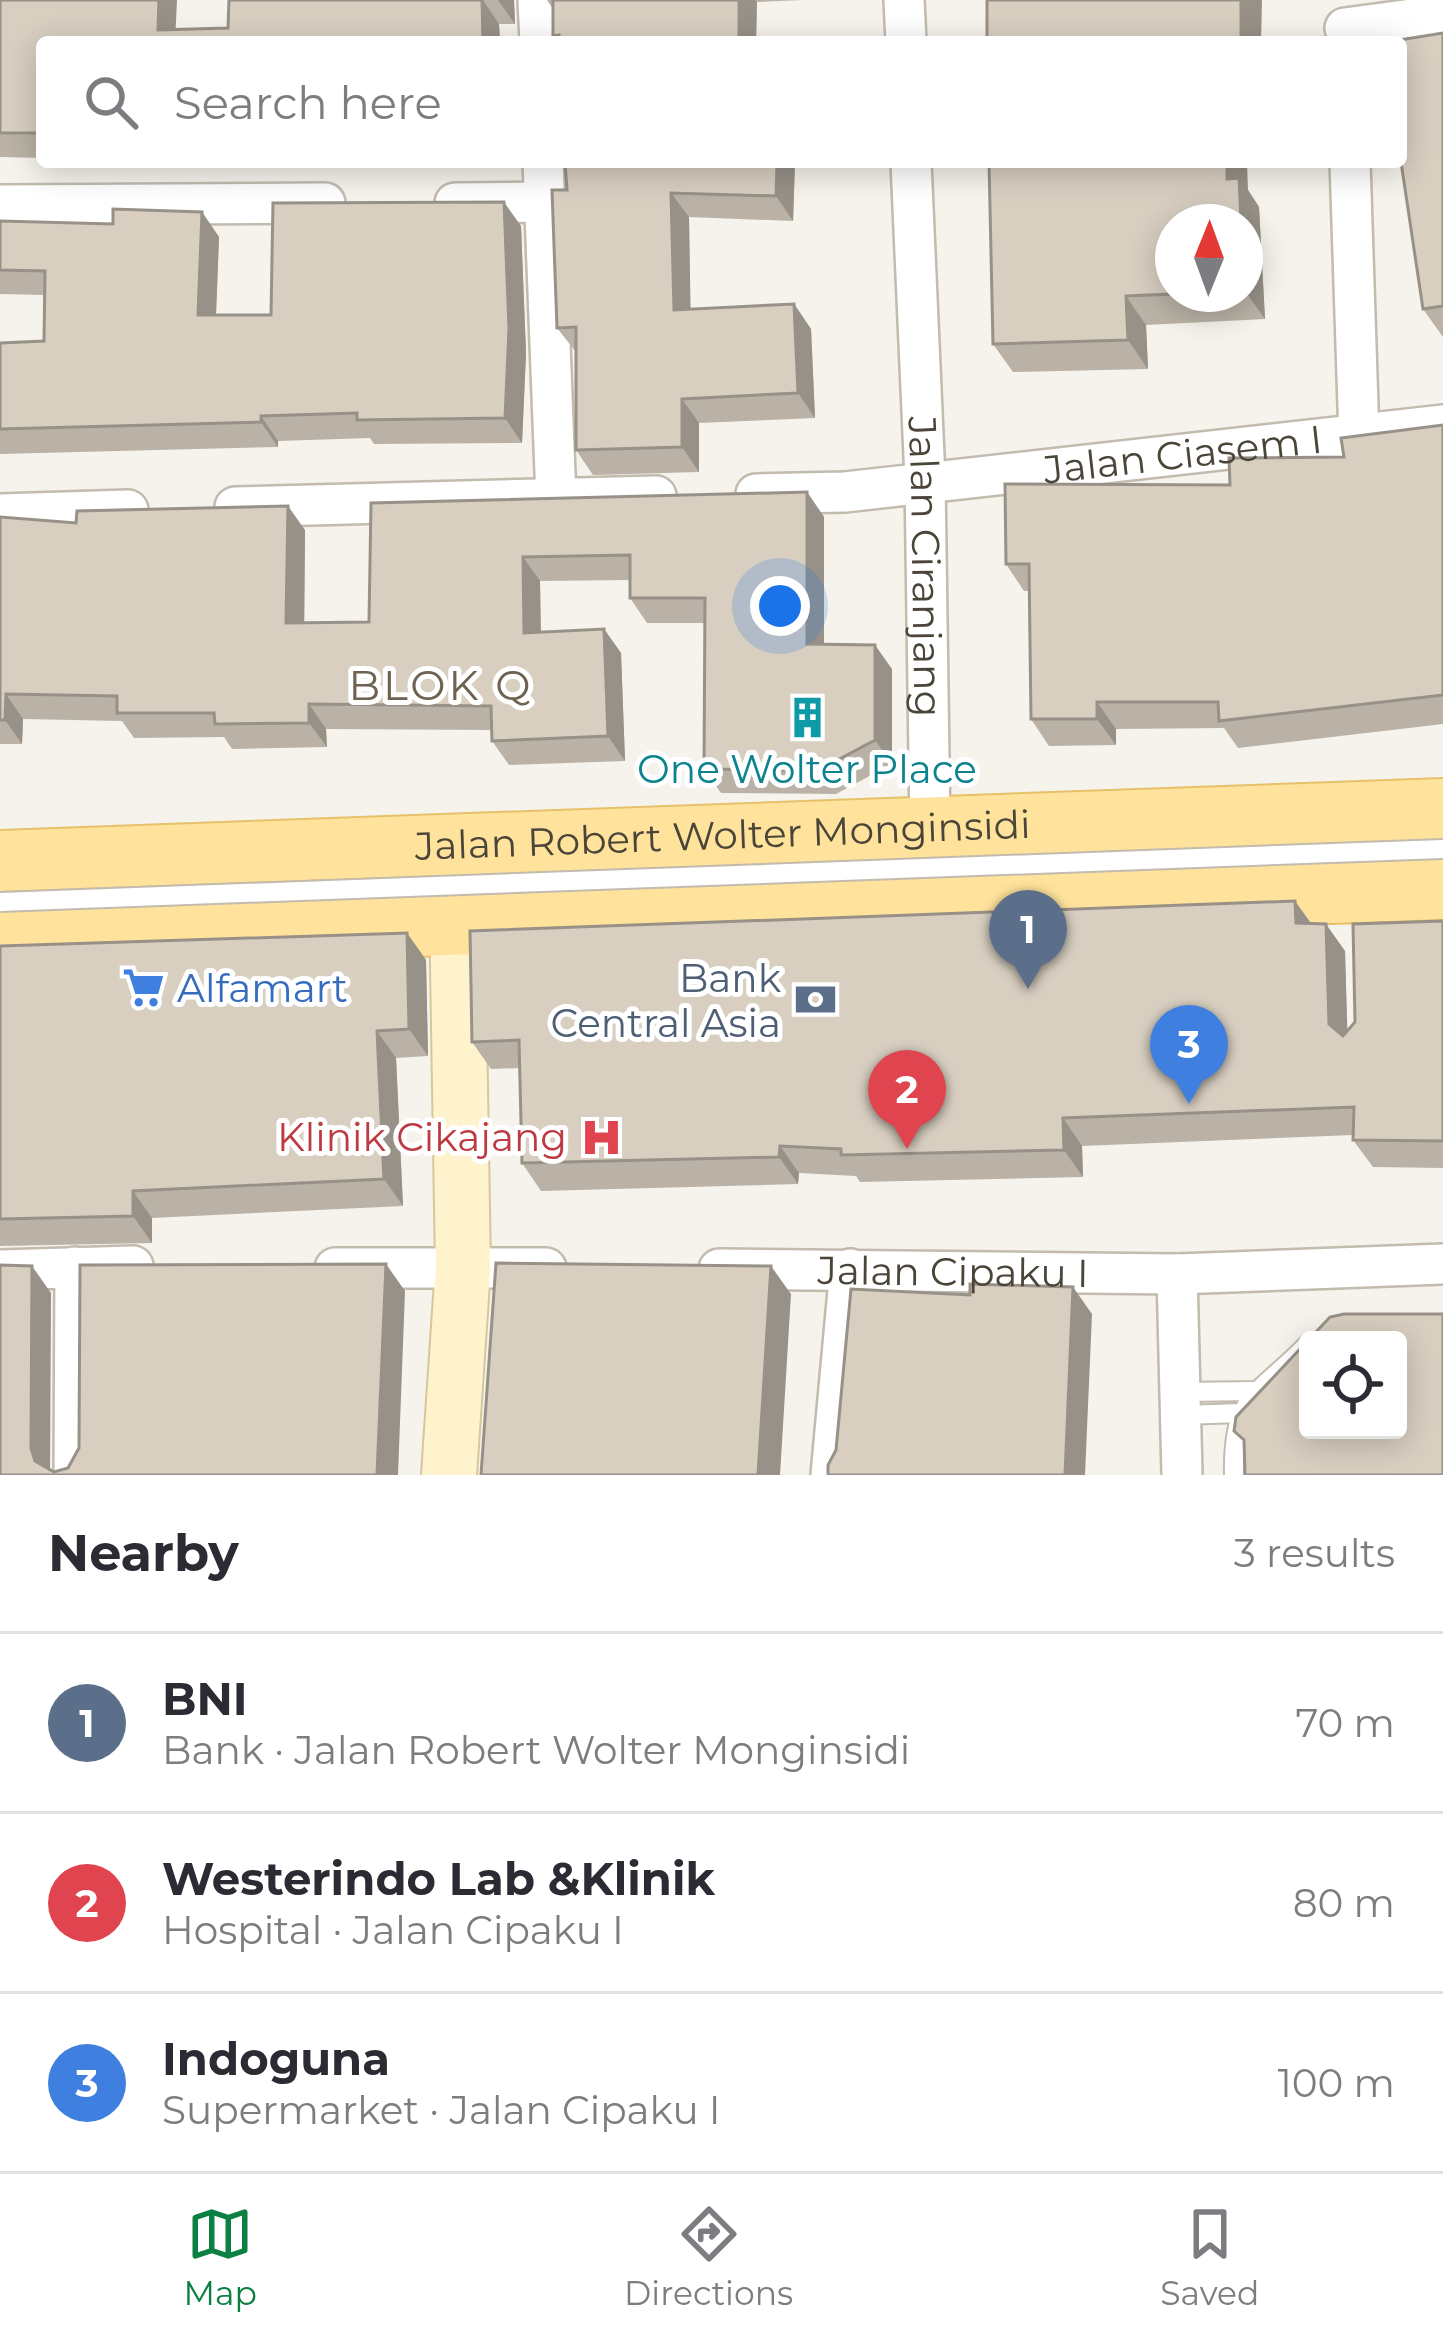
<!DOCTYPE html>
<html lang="en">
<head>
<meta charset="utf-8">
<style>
  :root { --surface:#fff; --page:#f2f2f3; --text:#2b2b33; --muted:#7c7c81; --line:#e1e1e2; --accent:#0b8043 }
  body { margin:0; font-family:Montserrat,sans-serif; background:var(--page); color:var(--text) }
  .controls { position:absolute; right:36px; bottom:36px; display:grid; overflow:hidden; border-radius:12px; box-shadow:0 6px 30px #0003 }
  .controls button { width:108px; height:108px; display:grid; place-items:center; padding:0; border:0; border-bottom:3px solid var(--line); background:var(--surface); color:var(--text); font:60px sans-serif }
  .compass { position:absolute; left:1155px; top:204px; width:108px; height:108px; border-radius:50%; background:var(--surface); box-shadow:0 6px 30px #0003; rotate:1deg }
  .you { position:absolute; left:780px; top:606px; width:42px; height:42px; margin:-30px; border:9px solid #fff; border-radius:50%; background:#1a73e8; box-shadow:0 0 0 18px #1a73e833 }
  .badge { display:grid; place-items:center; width:78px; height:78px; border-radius:50%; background:var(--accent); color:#fff; font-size:39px; font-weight:700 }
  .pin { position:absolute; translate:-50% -99px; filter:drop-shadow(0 3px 6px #0008) }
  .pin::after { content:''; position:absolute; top:63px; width:42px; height:36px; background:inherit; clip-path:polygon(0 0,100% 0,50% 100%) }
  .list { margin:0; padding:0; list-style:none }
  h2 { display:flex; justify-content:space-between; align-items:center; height:156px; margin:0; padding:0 48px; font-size:51px }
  h2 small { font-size:39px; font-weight:400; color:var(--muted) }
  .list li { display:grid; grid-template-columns:78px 1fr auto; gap:36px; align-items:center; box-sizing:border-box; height:180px; padding:0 48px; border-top:3px solid var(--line) }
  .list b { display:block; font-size:45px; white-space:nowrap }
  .list p { margin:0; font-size:39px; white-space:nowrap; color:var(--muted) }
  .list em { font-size:39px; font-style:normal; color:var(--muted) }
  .icon { flex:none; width:66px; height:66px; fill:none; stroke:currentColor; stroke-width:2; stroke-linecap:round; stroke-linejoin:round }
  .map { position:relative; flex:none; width:1443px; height:1475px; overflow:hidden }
  .search { position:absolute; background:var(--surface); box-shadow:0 6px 30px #0003; left:36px; right:36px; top:36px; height:132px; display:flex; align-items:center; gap:30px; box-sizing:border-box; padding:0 42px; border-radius:12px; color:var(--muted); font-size:45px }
  .sheet { height:696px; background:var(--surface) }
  nav { display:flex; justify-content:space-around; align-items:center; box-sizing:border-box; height:168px; border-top:3px solid var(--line); background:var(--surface); font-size:33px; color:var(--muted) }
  nav a { display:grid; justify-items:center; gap:6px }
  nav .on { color:var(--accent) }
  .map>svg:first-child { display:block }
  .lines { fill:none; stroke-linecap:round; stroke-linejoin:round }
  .lane-casing { stroke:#c2bbae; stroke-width:22 }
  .street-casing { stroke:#c2bbae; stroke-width:44 }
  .secondary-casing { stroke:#d6c79b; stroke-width:58 }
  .primary-casing { stroke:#e6c16a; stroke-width:64 }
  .lane { stroke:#fff; stroke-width:18 }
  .street { stroke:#fff; stroke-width:39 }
  .secondary { stroke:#fff3cd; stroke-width:54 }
  .primary { stroke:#ffe39c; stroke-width:60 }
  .lane-bridge-casing { stroke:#c2bbae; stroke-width:22; stroke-linecap:butt }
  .lane-bridge { stroke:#fff; stroke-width:18 }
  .wall { fill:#bab2a6; fill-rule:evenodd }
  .shaded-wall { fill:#979187 }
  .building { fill:#d8cfc1; stroke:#979187; stroke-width:3; fill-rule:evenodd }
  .labels { text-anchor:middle; stroke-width:10; stroke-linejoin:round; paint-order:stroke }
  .street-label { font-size:39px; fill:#4b4439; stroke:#fff }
  .culture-label { font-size:39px; fill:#0d838f; stroke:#fff }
  .service-label { font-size:39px; fill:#4e5e75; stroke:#fff; text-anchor:end }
  .shop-label { font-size:39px; fill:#366cbe; stroke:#fff; text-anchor:start }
  .health-label { font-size:39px; fill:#be3a42; stroke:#fff; text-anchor:end }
  .neighbourhood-label { font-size:42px; letter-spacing:3px; fill:#6e6250; stroke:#fff }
</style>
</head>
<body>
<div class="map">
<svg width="1443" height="1475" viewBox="0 0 1443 1475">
  <rect width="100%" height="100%" fill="#f6f3ec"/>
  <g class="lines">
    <defs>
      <path id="lane" d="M 1182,1392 L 1254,1391
        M 1182,1415 L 1241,1413
        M 1234,1475 C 1232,1393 1259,1395 1308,1344"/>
      <g id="street">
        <path d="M 538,0 L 540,42"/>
        <path d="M 904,0 L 906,42"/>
        <path d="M 1345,28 L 1443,15"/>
        <path d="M 543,162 L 556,499"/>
        <path id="s1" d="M 911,162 L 925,479 L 930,829 C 938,870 990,883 1025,898"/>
        <path d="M 1350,162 L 1359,437"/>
        <path d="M 455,203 L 544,202"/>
        <path d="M 0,205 L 325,203"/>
        <path id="s2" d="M 756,494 L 845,492 L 1443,425"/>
        <path d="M 235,507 L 656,496"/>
        <path d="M 0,514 L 128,510"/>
        <path d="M 335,1268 L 546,1268"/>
        <path id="s3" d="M 719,1269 L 1177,1274 L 1443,1264"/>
        <path d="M 0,1270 L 133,1266"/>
        <path d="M 1177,1274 L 1182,1475"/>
        <path d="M 74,1475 L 75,1267"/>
        <path d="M 831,1475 L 850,1269"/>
      </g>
      <path id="secondary" d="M 449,1475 L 463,1267 L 456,846"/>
      <g id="primary">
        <path id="s4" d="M 0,861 L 1443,809"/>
        <path d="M 0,941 L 1443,889"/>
      </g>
    </defs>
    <use href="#lane" class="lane-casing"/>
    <use href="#street" class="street-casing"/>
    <use href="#secondary" class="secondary-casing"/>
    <use href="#primary" class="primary-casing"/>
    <use href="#lane" class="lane"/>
    <use href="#street" class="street"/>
    <use href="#secondary" class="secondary"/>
    <use href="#primary" class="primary"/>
    <defs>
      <path id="lane-bridge" d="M 0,902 L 1443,849"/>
    </defs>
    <use href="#lane-bridge" class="lane-bridge-casing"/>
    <use href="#lane-bridge" class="lane-bridge"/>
  </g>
  <path class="wall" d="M 0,0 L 176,29 L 228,28 L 229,0 L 514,0 L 515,24 L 499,24 L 500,42 L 42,42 L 42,158 L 0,157 Z
    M 547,0 L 802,0 L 757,2 L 756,42 L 558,42 L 553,36 L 553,9 Z
    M 1443,33 L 1443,337 L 1423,309 Z
    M 795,162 L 793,221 L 689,217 L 690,309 L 794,304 L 811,329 L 815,418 L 699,423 L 699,472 L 593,475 L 576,450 L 576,352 L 557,328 L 567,190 Z
    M 1248,190 L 1259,207 L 1265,319 L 1146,325 L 1148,369 L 1013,372 L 993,344 ZM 1245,222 L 1245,294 L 1173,294 Z
    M 202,212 L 219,237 L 216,315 L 271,315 L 521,226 L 526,353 L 522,443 L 374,444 L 370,438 L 278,441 L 278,447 L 0,454 L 0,343 L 44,341 L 45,295 L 0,294 L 0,221 L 113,224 Z
    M 1443,425 L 1443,724 L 1238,748 L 1224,728 L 1116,729 L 1116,745 L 1049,746 L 1031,719 L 1030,591 L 1024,591 L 1006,564 L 1230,485 L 1344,457 Z
    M 807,492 L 824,517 L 824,644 L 892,669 L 892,764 L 836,794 L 721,793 L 704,769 L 705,623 L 647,623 L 630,598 L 630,580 L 540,581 L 541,632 L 604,629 L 621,653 L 625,761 L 509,765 L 492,741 L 492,730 L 326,729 L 327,747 L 232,749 L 224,737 L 134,738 L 122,721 L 23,719 L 22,744 L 0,744 L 0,517 L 76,523 L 305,530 L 304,623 L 369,622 L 371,503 Z
    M 1295,901 L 1311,923 L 1345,951 L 1347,1032 L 1443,921 L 1443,1168 L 1373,1167 L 1353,1140 L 1353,1135 L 1082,1146 L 1083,1177 L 860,1182 L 856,1176 L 799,1173 L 798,1184 L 541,1191 L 522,1163 L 520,1068 L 491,1069 L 472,1042 Z
    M 407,933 L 426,960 L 428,1056 L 396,1058 L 403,1206 L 152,1218 L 152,1243 L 0,1246 L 0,946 Z"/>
  <path class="shaded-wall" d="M 159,0 L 177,0 L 175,42 L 158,30 Z
    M 483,0 L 499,24 L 500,42 L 483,42 Z
    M 498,0 L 514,0 L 515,24 Z
    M 739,0 L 755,0 L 757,2 L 756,42 L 739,42 Z
    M 1241,0 L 1262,0 L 1261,42 L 1241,42 Z
    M 777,162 L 795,162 L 793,221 L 776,196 Z
    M 1227,162 L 1247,162 L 1248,190 L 1259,207 L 1265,319 L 1245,291 L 1245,222 L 1241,222 L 1227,179 Z
    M 671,193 L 689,217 L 691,335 L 674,310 Z
    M 504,202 L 521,226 L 526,353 L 522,443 L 505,418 Z
    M 202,212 L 219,237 L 215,340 L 198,315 Z
    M 1126,296 L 1146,325 L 1148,369 L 1128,340 Z
    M 794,304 L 811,329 L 815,418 L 798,393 Z
    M 682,399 L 699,423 L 699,472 L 682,447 Z
    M 261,416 L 278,441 L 278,447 L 261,422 Z
    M 807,492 L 824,517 L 824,669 L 807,644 Z
    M 288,506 L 305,530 L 304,648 L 286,623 Z
    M 523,557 L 540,581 L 541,657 L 524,633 Z
    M 604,629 L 621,653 L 625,761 L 608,736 Z
    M 875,645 L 892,669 L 892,764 L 875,740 Z
    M 6,694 L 23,719 L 22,744 L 5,720 Z
    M 1097,702 L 1116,729 L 1116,745 L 1097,719 Z
    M 309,704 L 326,729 L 327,747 L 309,723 Z
    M 1295,901 L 1314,928 L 1296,923 Z
    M 1326,924 L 1345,951 L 1348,1052 L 1329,1024 Z
    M 407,933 L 426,960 L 428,1056 L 409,1029 Z
    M 377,1031 L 396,1058 L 403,1206 L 384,1179 Z
    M 1063,1118 L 1082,1146 L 1083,1177 L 1064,1150 Z
    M 780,1146 L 799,1173 L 798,1184 L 779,1157 Z
    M 133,1191 L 152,1218 L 152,1243 L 133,1216 Z
    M 386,1264 L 405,1291 L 398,1475 L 377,1475 Z
    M 32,1266 L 51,1293 L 50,1475 L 35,1461 L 31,1448 Z
    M 771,1266 L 791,1294 L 780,1475 L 758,1475 Z
    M 1073,1287 L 1092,1314 L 1085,1475 L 1065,1475 Z"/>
  <path class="building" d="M 0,0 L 159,0 L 158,30 L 228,28 L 229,0 L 482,0 L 483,42 L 42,42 L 42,133 L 0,133 Z
    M 553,0 L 739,0 L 739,42 L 559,42 L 559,35 L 553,36 Z
    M 987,0 L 1241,0 L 1241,42 L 987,42 Z
    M 1443,33 L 1443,306 L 1423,309 L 1401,162 L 1401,42 L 1387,42 Z
    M 565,162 L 777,162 L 776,196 L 671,193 L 674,310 L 794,304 L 798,393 L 682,399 L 682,447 L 576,450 L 576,327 L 557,328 L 552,190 L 567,190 Z
    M 989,162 L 1227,162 L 1227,179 L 1239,178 L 1241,222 L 1173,222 L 1173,294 L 1126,296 L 1128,340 L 993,344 Z
    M 504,202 L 509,328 L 505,418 L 357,420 L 357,413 L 261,416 L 261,422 L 0,429 L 0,343 L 44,341 L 45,271 L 0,270 L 0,221 L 113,224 L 113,209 L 202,212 L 198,315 L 271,315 L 273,203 Z
    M 1443,425 L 1443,695 L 1219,721 L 1218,702 L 1097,702 L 1097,719 L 1031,719 L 1029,564 L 1006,564 L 1005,484 L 1230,485 L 1229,458 L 1344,457 L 1341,438 Z
    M 807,492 L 807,644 L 875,645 L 875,740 L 819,770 L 704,769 L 705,598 L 630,598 L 630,555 L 523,557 L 524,633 L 604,629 L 608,736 L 492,741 L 491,706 L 309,704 L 309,723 L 215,724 L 214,713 L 117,713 L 117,696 L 6,694 L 5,720 L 0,720 L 0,517 L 76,523 L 77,511 L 288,506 L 286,623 L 369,622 L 371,503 Z
    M 1295,901 L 1296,923 L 1326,924 L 1329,1024 L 1343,1036 L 1355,1022 L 1353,924 L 1443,921 L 1443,1141 L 1353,1140 L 1354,1107 L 1063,1118 L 1064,1150 L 841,1155 L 841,1149 L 780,1146 L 779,1157 L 522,1163 L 519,1040 L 472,1042 L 470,931 Z
    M 407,933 L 409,1029 L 377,1031 L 384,1179 L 133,1191 L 133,1216 L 0,1219 L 0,946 Z
    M 496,1263 L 771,1266 L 758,1475 L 481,1475 Z
    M 386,1264 L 377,1475 L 0,1475 L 0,1265 L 32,1266 L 31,1448 L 35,1461 L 54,1472 L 68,1468 L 79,1448 L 80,1265 Z
    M 970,1284 L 1073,1287 L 1065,1475 L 828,1475 L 828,1465 L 836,1450 L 851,1289 L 970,1295 Z
    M 1344,1314 L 1443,1314 L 1443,1475 L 1245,1475 L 1244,1440 L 1234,1431 L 1236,1417 L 1330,1317 ZM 1308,1340 L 1398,1340 L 1398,1430 L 1308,1430 Z"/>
  <defs>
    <symbol id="building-bare" viewBox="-9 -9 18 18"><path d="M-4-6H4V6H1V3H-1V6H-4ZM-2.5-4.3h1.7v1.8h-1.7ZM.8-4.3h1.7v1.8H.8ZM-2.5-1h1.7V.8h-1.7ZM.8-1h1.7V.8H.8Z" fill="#0f9aa8" stroke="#fff" stroke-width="2.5" paint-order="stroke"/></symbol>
    <symbol id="supermarket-bare" viewBox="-9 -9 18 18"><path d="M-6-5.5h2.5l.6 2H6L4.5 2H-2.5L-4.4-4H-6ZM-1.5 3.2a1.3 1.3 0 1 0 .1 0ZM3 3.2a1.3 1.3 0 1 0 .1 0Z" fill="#3f7fe0" stroke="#fff" stroke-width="2.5" paint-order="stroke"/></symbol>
    <symbol id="bank-bare" viewBox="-9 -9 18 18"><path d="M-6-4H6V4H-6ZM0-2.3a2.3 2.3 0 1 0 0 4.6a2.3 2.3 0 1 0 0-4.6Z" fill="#5c6f8a" stroke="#fff" stroke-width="2.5" paint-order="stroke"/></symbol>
    <symbol id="hospital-bare" viewBox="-9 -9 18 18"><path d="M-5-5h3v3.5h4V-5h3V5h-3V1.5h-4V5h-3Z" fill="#e0444e" stroke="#fff" stroke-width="2.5" paint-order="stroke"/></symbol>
  </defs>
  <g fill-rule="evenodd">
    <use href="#building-bare" x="778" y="688" width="59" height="59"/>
    <use href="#supermarket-bare" x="114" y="958" width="59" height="59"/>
    <use href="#bank-bare" x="786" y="970" width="59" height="59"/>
    <use href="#hospital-bare" x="572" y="1108" width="59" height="59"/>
  </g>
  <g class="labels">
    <g class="street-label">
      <text dy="14" stroke="none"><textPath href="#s2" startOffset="429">Jalan Ciasem I</textPath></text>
      <text dy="14" stroke="none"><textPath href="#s1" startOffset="405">Jalan Ciranjang</textPath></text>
      <text dy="14" stroke="none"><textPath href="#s4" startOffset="723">Jalan Robert Wolter Monginsidi</textPath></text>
      <text dy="14" stroke="none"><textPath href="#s3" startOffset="234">Jalan Cipaku I</textPath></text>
    </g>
    <g class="culture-label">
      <text x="807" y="783">One Wolter Place</text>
    </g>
    <g class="service-label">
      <text x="781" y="992">Bank<tspan x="781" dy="45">Central Asia</tspan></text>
    </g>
    <g class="shop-label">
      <text x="177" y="1002">Alfamart</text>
    </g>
    <g class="health-label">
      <text x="567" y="1151">Klinik Cikajang</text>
    </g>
    <g class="neighbourhood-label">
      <text x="441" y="700">BLOK Q</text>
    </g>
  </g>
</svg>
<div class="controls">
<button><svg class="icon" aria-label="locate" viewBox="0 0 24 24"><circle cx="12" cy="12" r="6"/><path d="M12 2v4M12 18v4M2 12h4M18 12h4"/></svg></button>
</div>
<svg class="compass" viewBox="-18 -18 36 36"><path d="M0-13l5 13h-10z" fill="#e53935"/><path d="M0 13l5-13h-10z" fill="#7c7c81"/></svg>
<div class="you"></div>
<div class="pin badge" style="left:1028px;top:989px;background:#5c6f8a">1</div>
<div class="pin badge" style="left:907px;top:1149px;background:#e0444e">2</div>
<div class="pin badge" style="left:1189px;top:1104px;background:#3f7fe0">3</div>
<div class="search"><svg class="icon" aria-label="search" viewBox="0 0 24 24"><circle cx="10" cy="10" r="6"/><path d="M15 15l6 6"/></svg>Search here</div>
</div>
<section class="sheet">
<h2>Nearby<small>3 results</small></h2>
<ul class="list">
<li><span class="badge" style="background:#5c6f8a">1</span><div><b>BNI</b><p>Bank · Jalan Robert Wolter Monginsidi</p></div><em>70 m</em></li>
<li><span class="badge" style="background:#e0444e">2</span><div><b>Westerindo Lab &amp;Klinik</b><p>Hospital · Jalan Cipaku I</p></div><em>80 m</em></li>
<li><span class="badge" style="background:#3f7fe0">3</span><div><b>Indoguna</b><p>Supermarket · Jalan Cipaku I</p></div><em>100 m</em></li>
</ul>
</section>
<nav>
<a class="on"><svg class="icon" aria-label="map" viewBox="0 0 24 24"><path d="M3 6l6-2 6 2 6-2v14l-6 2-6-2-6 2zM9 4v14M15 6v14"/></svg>Map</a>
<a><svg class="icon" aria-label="directions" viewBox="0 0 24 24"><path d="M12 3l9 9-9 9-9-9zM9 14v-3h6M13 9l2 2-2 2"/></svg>Directions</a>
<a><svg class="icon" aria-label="saved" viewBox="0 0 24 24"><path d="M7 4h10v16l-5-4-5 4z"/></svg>Saved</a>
</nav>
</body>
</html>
